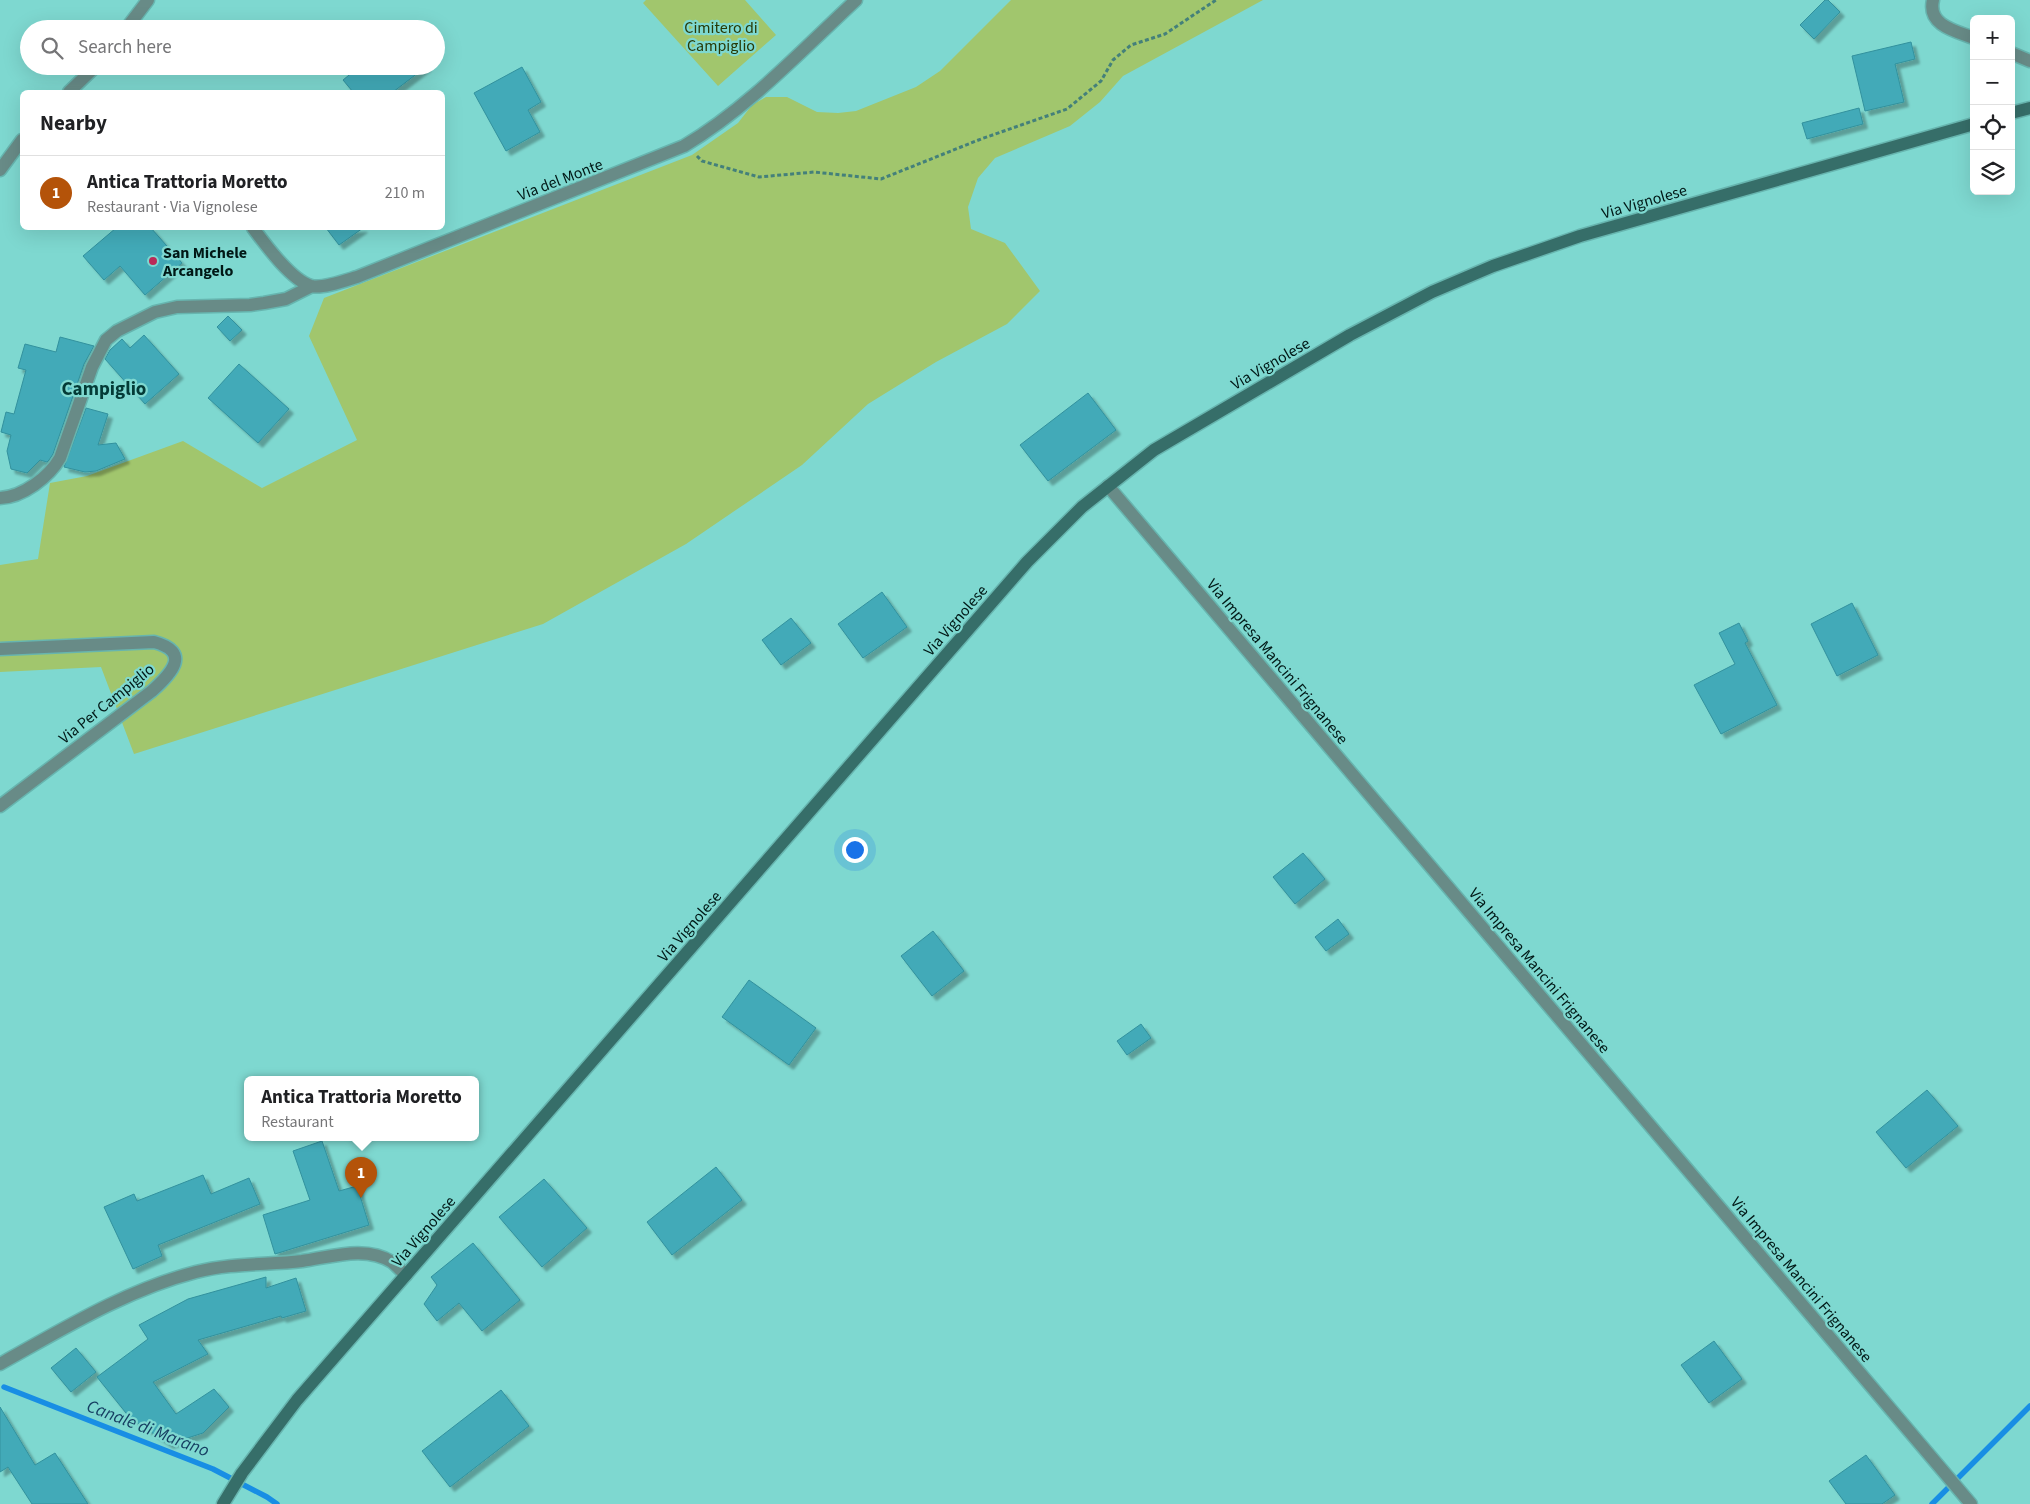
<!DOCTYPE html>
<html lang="en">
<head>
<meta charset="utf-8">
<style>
  :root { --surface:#fff; --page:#f6f6f6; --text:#202124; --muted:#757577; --line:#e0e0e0; --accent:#b45309 }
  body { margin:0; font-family:"Source Sans 3",sans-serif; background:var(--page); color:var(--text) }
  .controls { position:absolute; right:15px; top:15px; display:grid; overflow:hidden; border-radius:8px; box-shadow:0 5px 20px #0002 }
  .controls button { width:45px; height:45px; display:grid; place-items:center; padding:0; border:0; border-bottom:1px solid var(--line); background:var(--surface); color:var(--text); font:25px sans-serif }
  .you { position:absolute; left:854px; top:849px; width:18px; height:18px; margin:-12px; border:4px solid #fff; border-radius:50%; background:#1a73e8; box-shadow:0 0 0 8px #1a73e833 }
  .badge { display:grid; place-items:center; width:32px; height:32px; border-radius:50%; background:var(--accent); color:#fff; font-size:16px; font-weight:700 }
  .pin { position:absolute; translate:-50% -41px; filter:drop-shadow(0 1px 2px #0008) }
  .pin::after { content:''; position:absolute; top:26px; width:18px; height:15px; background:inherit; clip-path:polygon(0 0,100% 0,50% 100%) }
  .popup { position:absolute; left:244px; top:1076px; width:235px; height:65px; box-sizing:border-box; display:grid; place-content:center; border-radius:8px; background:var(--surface); filter:drop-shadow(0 1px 4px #0005); font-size:16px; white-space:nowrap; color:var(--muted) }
  .popup b { font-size:19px; color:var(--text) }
  .popup::after { content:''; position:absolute; left:50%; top:100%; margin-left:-10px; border:10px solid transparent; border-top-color:var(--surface) }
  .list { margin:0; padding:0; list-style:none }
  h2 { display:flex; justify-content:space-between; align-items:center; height:65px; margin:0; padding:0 20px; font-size:21px }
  h2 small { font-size:16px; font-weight:400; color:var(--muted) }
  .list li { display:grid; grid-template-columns:32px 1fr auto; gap:15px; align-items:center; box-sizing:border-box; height:75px; padding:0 20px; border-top:1px solid var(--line) }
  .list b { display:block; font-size:19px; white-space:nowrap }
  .list p { margin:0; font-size:16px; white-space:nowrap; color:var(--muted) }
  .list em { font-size:16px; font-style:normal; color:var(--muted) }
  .icon { flex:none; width:28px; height:28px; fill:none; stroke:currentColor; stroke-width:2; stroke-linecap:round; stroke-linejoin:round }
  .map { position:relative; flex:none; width:2030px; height:1504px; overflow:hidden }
  .search { position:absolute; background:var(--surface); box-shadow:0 5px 20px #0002; left:20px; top:20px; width:425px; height:55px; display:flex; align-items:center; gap:12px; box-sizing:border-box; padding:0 18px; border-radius:28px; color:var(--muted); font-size:19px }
  .panel { position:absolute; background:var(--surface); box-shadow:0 5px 20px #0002; left:20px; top:90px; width:425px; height:140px; border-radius:8px }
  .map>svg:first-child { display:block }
  .green { fill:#a1c66d }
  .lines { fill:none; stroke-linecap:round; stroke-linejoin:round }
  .stream { stroke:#188ee4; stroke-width:5.5 }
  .building { fill:#42aab8; stroke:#32919d; filter:url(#shadow) }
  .minor-casing { stroke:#67b5af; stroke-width:15 }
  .secondary-casing { stroke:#67b5af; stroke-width:15 }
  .path { stroke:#44807a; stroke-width:3; stroke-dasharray:4 2.5; stroke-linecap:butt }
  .minor { stroke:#688b87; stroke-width:12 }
  .secondary { stroke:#366e69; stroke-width:12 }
  .poi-dot { fill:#b92a58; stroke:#7ed8d0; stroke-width:2 }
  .labels { text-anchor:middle; stroke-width:4.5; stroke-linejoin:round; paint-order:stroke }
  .park-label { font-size:16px; fill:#273906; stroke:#7ed8d0 }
  .street-label { font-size:16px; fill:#001816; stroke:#7ed8d0 }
  .poi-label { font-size:16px; font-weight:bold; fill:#001816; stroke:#7ed8d0; text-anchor:start }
  .water-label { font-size:18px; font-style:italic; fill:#163f62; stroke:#7ed8d0 }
  .quarter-label { font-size:19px; font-weight:bold; fill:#043b37; stroke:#7ed8d0 }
</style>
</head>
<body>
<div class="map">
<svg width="2030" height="1504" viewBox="0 0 2030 1504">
  <defs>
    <filter id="shadow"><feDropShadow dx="4.5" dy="4.5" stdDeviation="1" flood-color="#0004"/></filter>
  </defs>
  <rect width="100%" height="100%" fill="#7ed8d0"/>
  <path class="green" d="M 646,0 L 745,0 L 776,35 L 718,86 L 643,3 Z
    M 1011,0 L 1263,0 L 1123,76 L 1100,102 L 1070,126 L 995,158 L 978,178 L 968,207 L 971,229 L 1005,243 L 1040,291 L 1007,324 L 936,362 L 868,404 L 802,465 L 686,544 L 543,624 L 134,754 L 101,667 L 0,672 L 0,565 L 38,559 L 50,483 L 87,476 L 183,441 L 262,488 L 357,440 L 309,336 L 324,298 L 692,155 L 738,123 L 752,105 L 766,97 L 787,97 L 817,112 L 838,113 L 856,111 L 916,87 L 940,71 Z"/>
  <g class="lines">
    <path class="stream" d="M 4,1387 L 213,1469 L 267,1497 L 277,1504
      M 1932,1504 L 2030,1406"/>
  </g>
  <path class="building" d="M 1825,0 L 1828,0 L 1840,12 L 1814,39 L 1800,25 Z
    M 1911,42 L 1915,59 L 1895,64 L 1904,102 L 1865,111 L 1852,56 Z
    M 360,66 L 427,66 L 393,92 L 353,92 L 343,80 Z
    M 522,67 L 541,102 L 528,110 L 540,132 L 506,151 L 474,93 Z
    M 1859,108 L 1863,124 L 1807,139 L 1802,123 Z
    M 116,228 L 151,228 L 182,263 L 145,295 L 120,266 L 104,280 L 83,256 Z
    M 326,228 L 363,228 L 339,245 Z
    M 228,316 L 242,330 L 230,341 L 217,327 Z
    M 144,335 L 179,374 L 145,404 L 105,359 L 110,350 L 122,339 L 130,348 Z
    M 60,337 L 94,346 L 84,364 L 53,454 L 49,460 L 47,462 L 40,460 L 27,473 L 11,469 L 7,451 L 11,435 L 1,432 L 6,412 L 14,414 L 26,370 L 18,368 L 25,344 L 56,352 Z
    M 239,364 L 289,409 L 258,443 L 208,398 Z
    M 1088,393 L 1116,430 L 1048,481 L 1020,445 Z
    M 86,408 L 108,414 L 98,445 L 116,443 L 125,459 L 96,471 L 85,472 L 64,467 Z
    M 882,592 L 907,627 L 863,658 L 838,624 Z
    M 1852,603 L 1878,655 L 1837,676 L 1811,624 Z
    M 791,618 L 811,643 L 781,665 L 762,640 Z
    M 1739,623 L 1748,641 L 1745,643 L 1777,705 L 1721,734 L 1694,685 L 1735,664 L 1719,633 Z
    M 1303,853 L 1325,879 L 1295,904 L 1273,877 Z
    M 1338,919 L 1349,934 L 1326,951 L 1315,937 Z
    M 933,931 L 964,971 L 932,996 L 901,956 Z
    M 749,980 L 816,1028 L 789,1065 L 722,1017 Z
    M 1141,1024 L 1151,1038 L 1127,1055 L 1117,1041 Z
    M 1927,1090 L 1958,1126 L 1906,1168 L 1876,1132 Z
    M 322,1141 L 339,1191 L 357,1186 L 369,1225 L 275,1254 L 263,1215 L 310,1200 L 293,1151 Z
    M 716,1167 L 742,1200 L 672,1255 L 647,1222 Z
    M 203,1175 L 211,1194 L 249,1178 L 260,1204 L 158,1245 L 162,1256 L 133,1269 L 104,1207 L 134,1194 L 137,1201 Z
    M 544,1179 L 587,1228 L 542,1267 L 499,1217 Z
    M 473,1243 L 520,1300 L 482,1331 L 459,1303 L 437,1321 L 424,1304 L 437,1285 L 431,1277 Z
    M 266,1277 L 266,1288 L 296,1278 L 306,1311 L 282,1318 L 281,1316 L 198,1340 L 208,1354 L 153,1382 L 176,1414 L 214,1389 L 229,1407 L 203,1433 L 169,1444 L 130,1418 L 97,1377 L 148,1339 L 139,1325 L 188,1299 Z
    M 1714,1341 L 1742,1379 L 1709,1403 L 1681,1365 Z
    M 76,1348 L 96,1372 L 71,1392 L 51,1368 Z
    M 501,1390 L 529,1426 L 450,1487 L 422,1451 Z
    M 0,1407 L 35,1465 L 55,1453 L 88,1504 L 32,1504 L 8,1467 L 0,1472 Z
    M 1866,1455 L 1895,1495 L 1882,1504 L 1846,1504 L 1829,1481 Z"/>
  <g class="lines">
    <defs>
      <path id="minor" d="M 1933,0 C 1927,25 1955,31 1974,38
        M 126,29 L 148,0
        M 2011,53 L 2030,61
        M 69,92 L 96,66
        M 0,170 L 22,140
        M 253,228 C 265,244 291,280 311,286 C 322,289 347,280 357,277 L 684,146 C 748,108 801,51 856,0
        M 1108,486 L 1971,1504
        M 0,498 C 23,497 49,477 60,458 L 92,367 L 106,340 L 117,331 L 155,312 L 177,307 L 250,305 L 264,303 L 286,299 L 312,286
        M 0,649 L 154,642 C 192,652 171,674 152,691 L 0,806
        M 0,1364 C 63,1329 126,1290 196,1272 C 231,1263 267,1265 302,1261 C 331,1257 366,1245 392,1262 C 397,1266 401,1271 406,1275"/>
      <path id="secondary" d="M 2011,113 L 2030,108
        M 223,1504 L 242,1473 L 297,1400 L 1027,562 L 1082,507 L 1154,450 L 1350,335 L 1432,292 L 1493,266 L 1580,236 L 1974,124"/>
    </defs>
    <use href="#minor" class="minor-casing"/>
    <use href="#secondary" class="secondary-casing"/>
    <path class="path" d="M 697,156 L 702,161 L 759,177 L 814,172 L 881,179 L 981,139 L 1067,109 L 1101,81 L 1113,60 L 1131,45 L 1165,34 L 1216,0"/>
    <use href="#minor" class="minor"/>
    <use href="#secondary" class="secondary"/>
  </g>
  <circle class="poi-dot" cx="153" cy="261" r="5"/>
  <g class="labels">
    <g class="park-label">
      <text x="721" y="33">Cimitero di<tspan x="721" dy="18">Campiglio</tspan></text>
    </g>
    <g class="street-label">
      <text transform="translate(560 179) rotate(-21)" y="6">Via del Monte</text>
      <text transform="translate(1644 201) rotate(-16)" y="6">Via Vignolese</text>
      <text transform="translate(1270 363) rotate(-30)" y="6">Via Vignolese</text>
      <text transform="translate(955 620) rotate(-49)" y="6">Via Vignolese</text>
      <text transform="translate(1278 661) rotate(50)" y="6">Via Impresa Mancini Frignanese</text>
      <text transform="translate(106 703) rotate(-39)" y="6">Via Per Campiglio</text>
      <text transform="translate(689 926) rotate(-49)" y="6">Via Vignolese</text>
      <text transform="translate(1540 970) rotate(50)" y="6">Via Impresa Mancini Frignanese</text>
      <text transform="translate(423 1231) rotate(-49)" y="6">Via Vignolese</text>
      <text transform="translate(1802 1279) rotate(50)" y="6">Via Impresa Mancini Frignanese</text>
    </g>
    <g class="poi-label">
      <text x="163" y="258">San Michele<tspan x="163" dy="18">Arcangelo</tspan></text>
    </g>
    <g class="water-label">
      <text transform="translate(148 1428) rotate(21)" y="6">Canale di Marano</text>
    </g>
    <g class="quarter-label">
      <text x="104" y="395">Campiglio</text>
    </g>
  </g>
</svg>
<div class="controls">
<button>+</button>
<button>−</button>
<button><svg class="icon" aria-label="locate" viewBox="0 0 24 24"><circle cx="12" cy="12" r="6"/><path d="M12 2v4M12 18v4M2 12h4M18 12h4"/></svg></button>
<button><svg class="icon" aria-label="layers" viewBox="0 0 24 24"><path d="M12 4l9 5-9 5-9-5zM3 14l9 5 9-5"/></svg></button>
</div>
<div class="you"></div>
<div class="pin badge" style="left:361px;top:1198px">1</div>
<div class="popup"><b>Antica Trattoria Moretto</b>Restaurant</div>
<div class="search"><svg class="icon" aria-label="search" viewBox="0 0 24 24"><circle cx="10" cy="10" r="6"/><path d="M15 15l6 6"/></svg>Search here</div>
<section class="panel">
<h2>Nearby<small></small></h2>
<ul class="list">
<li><span class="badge">1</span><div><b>Antica Trattoria Moretto</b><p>Restaurant · Via Vignolese</p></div><em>210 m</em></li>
</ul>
</section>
</div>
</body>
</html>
